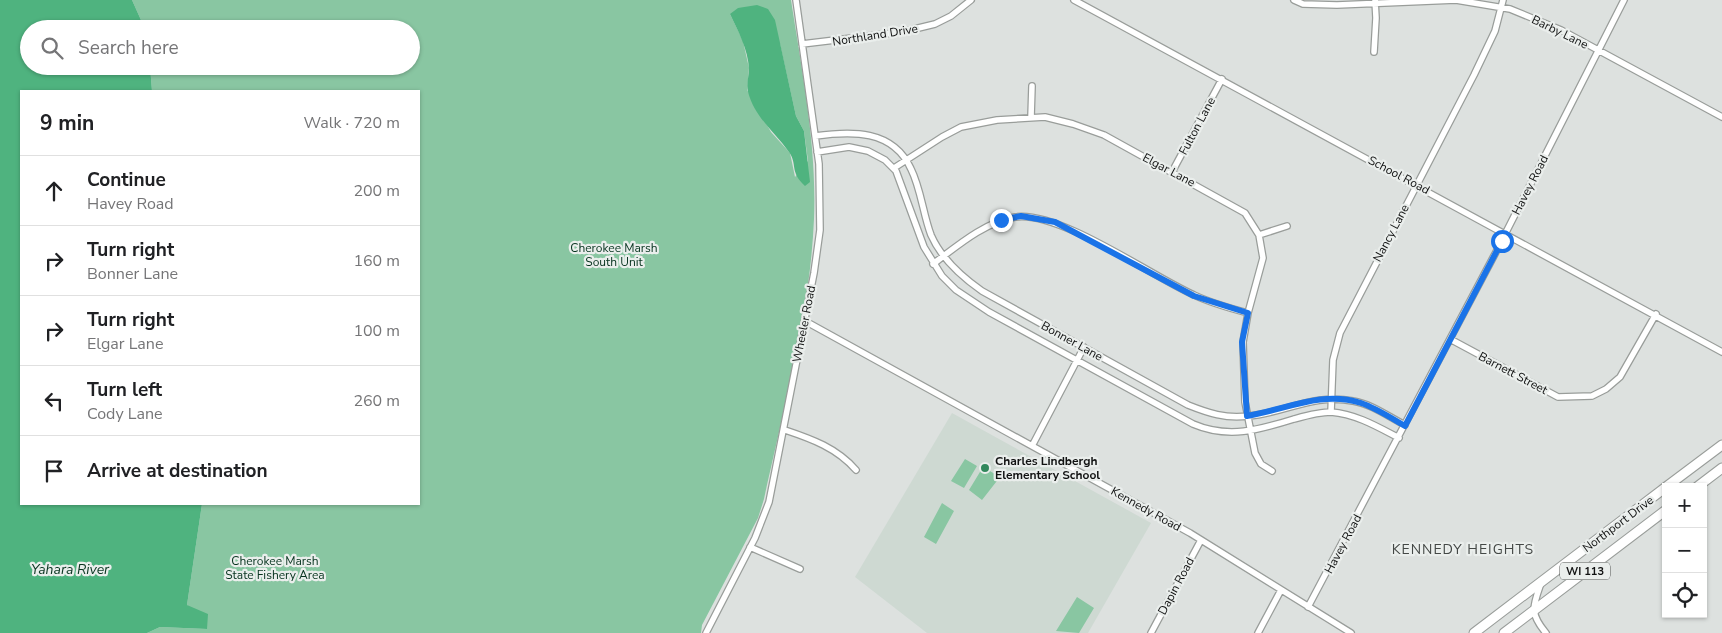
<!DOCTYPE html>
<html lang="en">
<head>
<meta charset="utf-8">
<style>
  :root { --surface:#fff; --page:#f2f2f2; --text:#202124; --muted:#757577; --line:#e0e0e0 }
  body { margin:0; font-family:"Nunito Sans",sans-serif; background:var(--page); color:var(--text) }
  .controls { position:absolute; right:15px; bottom:15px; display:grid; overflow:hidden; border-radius:0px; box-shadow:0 1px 4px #0004 }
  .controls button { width:45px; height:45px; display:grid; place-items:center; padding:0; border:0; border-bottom:1px solid var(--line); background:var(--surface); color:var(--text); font:25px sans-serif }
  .stop { position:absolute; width:15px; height:15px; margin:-11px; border:4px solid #1a73e8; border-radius:50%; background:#fff }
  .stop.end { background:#1a73e8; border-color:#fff; box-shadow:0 1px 5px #0008 }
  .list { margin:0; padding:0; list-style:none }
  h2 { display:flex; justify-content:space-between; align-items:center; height:65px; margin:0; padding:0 20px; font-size:21px }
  h2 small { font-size:16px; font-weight:400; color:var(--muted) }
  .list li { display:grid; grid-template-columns:32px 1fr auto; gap:15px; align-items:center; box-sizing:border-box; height:70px; padding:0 20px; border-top:1px solid var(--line) }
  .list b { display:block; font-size:19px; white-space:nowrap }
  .list p { margin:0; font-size:16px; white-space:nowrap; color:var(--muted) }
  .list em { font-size:16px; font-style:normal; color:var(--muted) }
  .icon { flex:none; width:28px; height:28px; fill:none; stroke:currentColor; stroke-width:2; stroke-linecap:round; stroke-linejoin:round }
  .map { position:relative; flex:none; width:1722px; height:633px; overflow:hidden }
  .search { position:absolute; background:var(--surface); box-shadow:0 1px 4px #0004; left:20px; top:20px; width:400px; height:55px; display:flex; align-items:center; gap:12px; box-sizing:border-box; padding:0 18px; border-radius:28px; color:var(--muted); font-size:19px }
  .panel { position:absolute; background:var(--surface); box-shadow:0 1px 4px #0004; left:20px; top:90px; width:400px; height:415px; border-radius:0px }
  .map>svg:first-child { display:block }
  .built { fill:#ced9d2 }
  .green { fill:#89c6a2; fill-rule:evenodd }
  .water { fill:#4fb37f }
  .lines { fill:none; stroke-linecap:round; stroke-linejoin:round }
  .street-casing { stroke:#999d9a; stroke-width:8 }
  .primary-casing { stroke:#999d9a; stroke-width:11 }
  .street { stroke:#fff; stroke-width:5.5 }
  .primary { stroke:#fff; stroke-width:9 }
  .route { stroke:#1a73e8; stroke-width:6 }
  .poi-dot { fill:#31885c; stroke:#eaeeec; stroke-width:2 }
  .labels { text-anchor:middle; stroke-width:4.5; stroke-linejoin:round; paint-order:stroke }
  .shield { fill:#eaeeec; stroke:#525453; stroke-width:1 }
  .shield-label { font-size:11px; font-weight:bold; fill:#111212 }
  .street-label { font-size:12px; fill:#111212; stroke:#eaeeec }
  .park-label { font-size:12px; fill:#06331e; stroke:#eaeeec }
  .poi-label { font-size:12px; font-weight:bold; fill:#111212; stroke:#eaeeec; text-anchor:start }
  .neighbourhood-label { font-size:14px; letter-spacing:1px; fill:#444846; stroke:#eaeeec }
  .water-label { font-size:14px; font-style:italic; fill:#0a3621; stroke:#eaeeec }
</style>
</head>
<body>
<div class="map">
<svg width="1722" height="633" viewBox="0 0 1722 633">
  <rect width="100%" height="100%" fill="#dde1df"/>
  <path class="built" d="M 952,413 L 1151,523 L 1088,633 L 927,633 L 855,577 Z"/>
  <path class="green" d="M 132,0 L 791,0 C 802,71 817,146 814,219 C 810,313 784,407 764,499 L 758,518 L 702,625 L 701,633 L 147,633 L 160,627 L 207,629 L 187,605 L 202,504 L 419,504 L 419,91 L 152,91 L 150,66 L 411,66 L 411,29 L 145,29 ZM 730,14 L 780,44 L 796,116 L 804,131 L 808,161 L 795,177 L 790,153 L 771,132 L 747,90 L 749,68 L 743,41 Z
    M 965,459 L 977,466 L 964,488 L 951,481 Z
    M 983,467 L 1000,477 L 982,500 L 969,490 Z
    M 942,503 L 954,511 L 936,544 L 924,537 Z
    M 1077,597 L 1094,608 L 1079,633 L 1056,631 Z"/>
  <path class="water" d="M 0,0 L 132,0 L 145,29 L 29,29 L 29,66 L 150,66 L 152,91 L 21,91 L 21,504 L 202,504 L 187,605 L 208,614 L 207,629 L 160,627 L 147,633 L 0,633 Z
    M 757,5 L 768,9 L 775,20 L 796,116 L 804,131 L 810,182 L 805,186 C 789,171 798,165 789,152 C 775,132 755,118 748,92 C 746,84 749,76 749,69 C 748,49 738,31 730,14 L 738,8 Z"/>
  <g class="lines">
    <defs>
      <path id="street" d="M 1074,0 L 1722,352
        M 1294,0 L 1303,4 L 1337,5 L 1456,0 L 1510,9 L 1561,30 L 1722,117
        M 802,44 L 902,32 L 935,24 L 951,16 L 971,0
        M 1374,52 L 1376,18 L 1375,0
        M 1031,117 L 1032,86
        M 815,136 C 851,131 893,129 911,169 C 921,189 923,214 931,235 C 941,258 962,277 982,291 L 1188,405 C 1208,413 1226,419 1248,416 C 1286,413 1313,393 1353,401 C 1372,404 1389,417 1405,425
        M 817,152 L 849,147 L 868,151 L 885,160 L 896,171 L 924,247 L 942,276 L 956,290 L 989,312 L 1193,424 C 1228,439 1259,430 1294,419 C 1305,416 1319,412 1331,412 C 1356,414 1378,427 1399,438
        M 894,168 L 942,137 L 961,127 L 997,120 L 1045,117 L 1073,124 L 1104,135 L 1245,213 L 1259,235 L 1263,258 L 1248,313 L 1243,342 L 1245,402 L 1255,453 L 1261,464 L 1272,471
        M 1172,172 L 1222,79
        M 1259,235 L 1287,226
        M 933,264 C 957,246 985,222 1015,217 C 1059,210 1151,276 1194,295 C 1211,303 1229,308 1248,313
        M 805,321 L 1190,533 L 1351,633
        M 1450,339 L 1558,397 L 1592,396 L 1606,389 L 1620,377 L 1656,314
        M 1331,412 L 1333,360 L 1340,333 L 1474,75 L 1495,31 L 1503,0
        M 785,430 C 812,439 837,448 856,470
        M 1032,446 L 1084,347
        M 750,547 L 800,569
        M 1541,583 C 1533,606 1529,613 1546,633
        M 1308,607 L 1496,252 L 1624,0
        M 706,633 L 755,538 L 769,502 L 814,273 L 820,230 L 819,164 L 796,0
        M 1151,633 L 1201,540
        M 1258,633 L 1281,590"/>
      <path id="primary" d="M 1666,487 L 1722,445
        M 1697,487 L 1722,468
        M 1474,633 L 1666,487
        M 1504,633 L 1666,510"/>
    </defs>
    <use href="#street" class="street-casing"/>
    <use href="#primary" class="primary-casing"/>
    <use href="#street" class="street"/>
    <use href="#primary" class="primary"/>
  </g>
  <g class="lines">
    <path class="route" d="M 1001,220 L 1021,216 L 1055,222 L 1194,296 L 1248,313 L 1242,342 L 1247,416 C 1285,410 1321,390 1361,403 C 1376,408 1391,418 1405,426 L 1502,241"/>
  </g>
  <circle class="poi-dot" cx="985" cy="468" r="5"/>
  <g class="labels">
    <rect class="shield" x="1560" y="562.5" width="50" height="17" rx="4"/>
    <g class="shield-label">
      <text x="1585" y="575">WI 113</text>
    </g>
    <g class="street-label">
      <text transform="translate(1560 32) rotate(26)" y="4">Barby Lane</text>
      <text transform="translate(875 35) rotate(-9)" y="4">Northland Drive</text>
      <text transform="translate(1197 126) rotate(-62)" y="4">Fulton Lane</text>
      <text transform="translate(1169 170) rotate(28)" y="4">Elgar Lane</text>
      <text transform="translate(1399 175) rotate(28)" y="4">School Road</text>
      <text transform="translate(1530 185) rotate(-63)" y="4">Havey Road</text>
      <text transform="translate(1391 233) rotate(-62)" y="4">Nancy Lane</text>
      <text transform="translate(804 324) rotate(-79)" y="4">Wheeler Road</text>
      <text transform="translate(1072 341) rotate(29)" y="4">Bonner Lane</text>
      <text transform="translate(1513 373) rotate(28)" y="4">Barnett Street</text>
      <text transform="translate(1146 509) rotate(29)" y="4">Kennedy Road</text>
      <text transform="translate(1618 524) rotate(-37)" y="4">Northport Drive</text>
      <text transform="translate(1343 544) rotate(-62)" y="4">Havey Road</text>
      <text transform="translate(1176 586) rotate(-62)" y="4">Dapin Road</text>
    </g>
    <g class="park-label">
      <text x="614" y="252">Cherokee Marsh<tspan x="614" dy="14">South Unit</tspan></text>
      <text x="275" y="565">Cherokee Marsh<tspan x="275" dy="14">State Fishery Area</tspan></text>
    </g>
    <g class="poi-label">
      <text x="995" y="465">Charles Lindbergh<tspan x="995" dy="14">Elementary School</tspan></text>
    </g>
    <g class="neighbourhood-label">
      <text x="1463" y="554">KENNEDY HEIGHTS</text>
    </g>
    <g class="water-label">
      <text x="70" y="574">Yahara River</text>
    </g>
  </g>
</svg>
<div class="controls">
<button>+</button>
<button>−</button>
<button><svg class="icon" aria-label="locate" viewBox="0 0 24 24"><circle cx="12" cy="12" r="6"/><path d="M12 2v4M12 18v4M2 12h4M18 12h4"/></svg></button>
</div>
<div class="stop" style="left:1502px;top:241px"></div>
<div class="stop end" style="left:1001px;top:220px"></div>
<div class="search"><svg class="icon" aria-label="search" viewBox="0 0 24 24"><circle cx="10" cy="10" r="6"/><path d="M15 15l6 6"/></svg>Search here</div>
<section class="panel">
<h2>9 min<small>Walk · 720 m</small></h2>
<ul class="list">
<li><svg class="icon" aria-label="ahead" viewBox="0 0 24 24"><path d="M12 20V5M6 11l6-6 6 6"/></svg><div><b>Continue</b><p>Havey Road</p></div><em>200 m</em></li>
<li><svg class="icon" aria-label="right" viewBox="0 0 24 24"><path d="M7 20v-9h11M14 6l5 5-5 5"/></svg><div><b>Turn right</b><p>Bonner Lane</p></div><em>160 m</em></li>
<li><svg class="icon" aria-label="right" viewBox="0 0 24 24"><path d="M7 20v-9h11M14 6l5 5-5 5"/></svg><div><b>Turn right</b><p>Elgar Lane</p></div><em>100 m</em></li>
<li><svg class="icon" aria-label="left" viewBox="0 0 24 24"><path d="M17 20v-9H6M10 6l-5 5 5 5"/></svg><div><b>Turn left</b><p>Cody Lane</p></div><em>260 m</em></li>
<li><svg class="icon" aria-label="arrive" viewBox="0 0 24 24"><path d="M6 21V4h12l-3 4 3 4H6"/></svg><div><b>Arrive at destination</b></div></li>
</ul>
</section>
</div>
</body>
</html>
